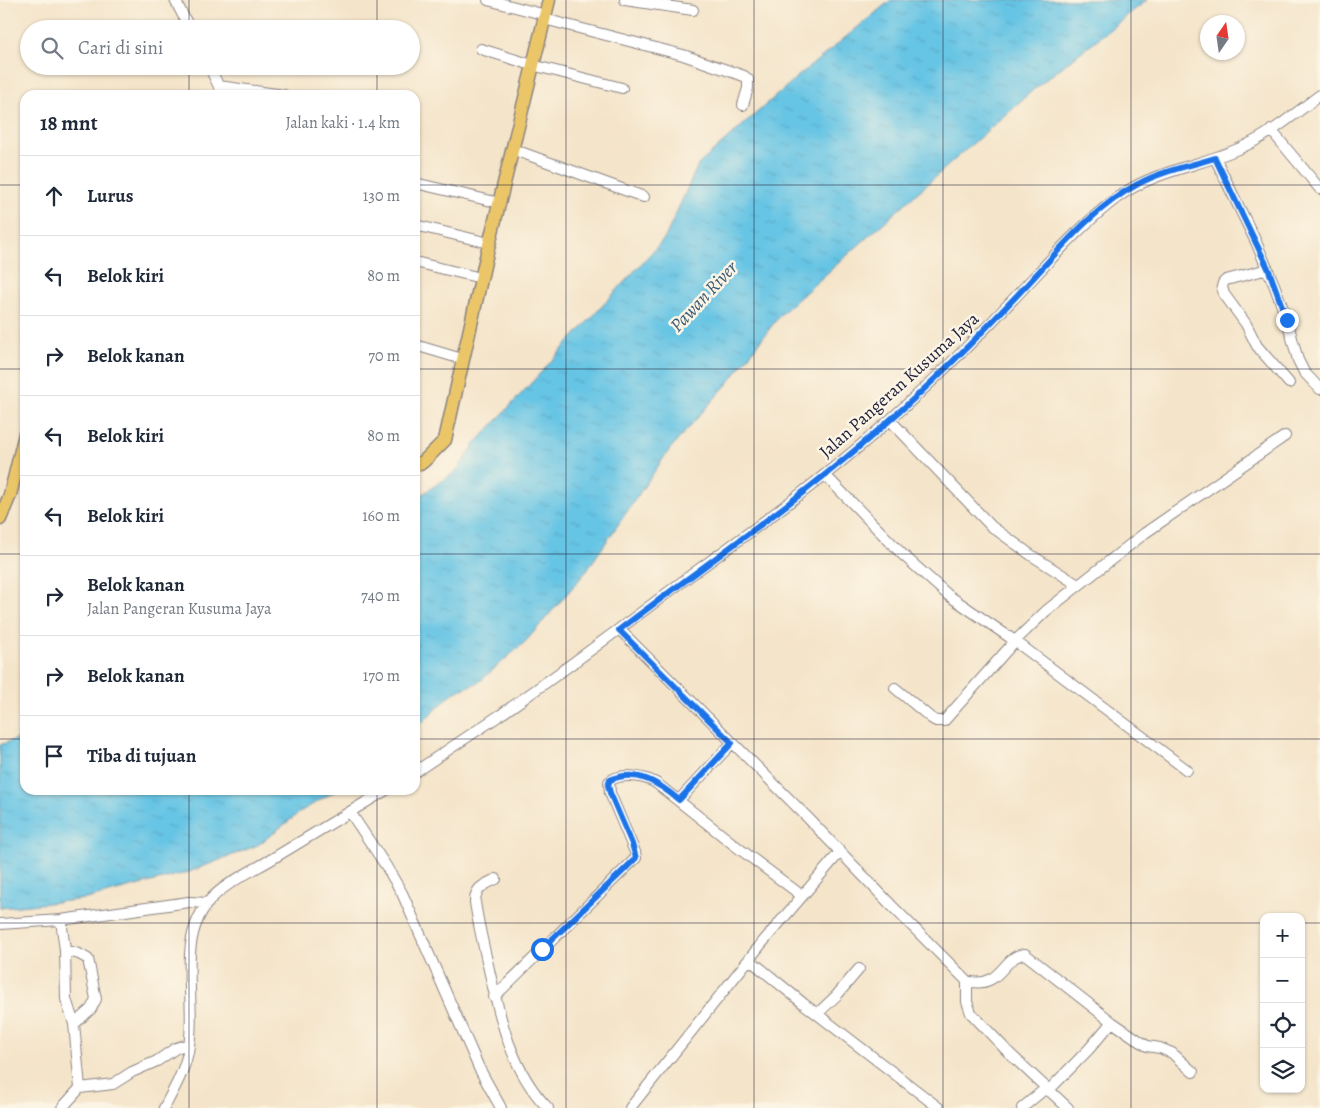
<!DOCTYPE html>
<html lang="id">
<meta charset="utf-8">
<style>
:root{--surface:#fff;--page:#f2f2f3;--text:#1f2937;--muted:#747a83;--line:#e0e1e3}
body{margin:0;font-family:Alegreya,serif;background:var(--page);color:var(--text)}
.controls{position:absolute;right:15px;bottom:15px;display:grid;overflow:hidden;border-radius:10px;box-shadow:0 1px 4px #0004}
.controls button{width:45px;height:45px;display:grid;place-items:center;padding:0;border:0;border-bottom:1px solid var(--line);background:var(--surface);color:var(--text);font:25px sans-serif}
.compass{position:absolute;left:1200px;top:15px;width:45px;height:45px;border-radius:50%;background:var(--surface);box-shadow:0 1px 4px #0004;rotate:13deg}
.stop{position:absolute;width:15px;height:15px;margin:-11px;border:4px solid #1a73e8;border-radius:50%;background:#fff}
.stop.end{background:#1a73e8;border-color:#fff;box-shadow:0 1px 5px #0008}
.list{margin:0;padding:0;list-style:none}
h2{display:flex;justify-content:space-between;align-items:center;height:65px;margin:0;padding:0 20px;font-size:21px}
h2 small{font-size:16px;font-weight:400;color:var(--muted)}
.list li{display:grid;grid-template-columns:32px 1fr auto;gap:15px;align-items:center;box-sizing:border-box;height:80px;padding:0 20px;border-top:1px solid var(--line)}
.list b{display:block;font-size:19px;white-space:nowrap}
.list p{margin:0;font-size:16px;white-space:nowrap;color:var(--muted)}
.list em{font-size:16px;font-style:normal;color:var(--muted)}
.icon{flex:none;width:28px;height:28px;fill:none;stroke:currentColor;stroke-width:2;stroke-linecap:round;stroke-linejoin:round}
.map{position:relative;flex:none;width:1320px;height:1108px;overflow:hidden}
.search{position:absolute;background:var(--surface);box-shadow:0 1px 4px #0004;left:20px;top:20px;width:400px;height:55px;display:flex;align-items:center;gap:12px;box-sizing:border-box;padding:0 18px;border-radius:28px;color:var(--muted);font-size:19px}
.panel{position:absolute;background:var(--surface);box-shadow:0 1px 4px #0004;left:20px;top:90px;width:400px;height:705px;border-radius:15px}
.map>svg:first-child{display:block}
.water{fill:url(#water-ripples);stroke:#447390}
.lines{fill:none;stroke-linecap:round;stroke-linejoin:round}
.minor-casing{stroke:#8b8382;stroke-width:12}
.major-casing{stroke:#8b8382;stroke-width:15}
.minor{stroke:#fff;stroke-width:10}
.major{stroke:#ebc669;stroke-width:12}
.route{stroke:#1a73e8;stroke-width:6}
.grid{fill:none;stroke:#22223b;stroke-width:1;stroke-opacity:0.55}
.labels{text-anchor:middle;stroke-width:5;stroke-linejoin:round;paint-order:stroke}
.street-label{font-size:18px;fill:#22223b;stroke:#fcf5e5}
.water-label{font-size:19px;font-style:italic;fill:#3a5b76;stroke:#fcf5e5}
</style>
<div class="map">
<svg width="1320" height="1108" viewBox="0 0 1320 1108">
<defs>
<pattern id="water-ripples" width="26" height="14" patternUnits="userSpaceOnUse" patternTransform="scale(1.25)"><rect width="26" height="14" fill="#66c4e4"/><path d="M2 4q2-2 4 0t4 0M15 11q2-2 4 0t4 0" fill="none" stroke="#58a8c4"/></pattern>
</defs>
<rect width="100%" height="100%" fill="#fcf5e5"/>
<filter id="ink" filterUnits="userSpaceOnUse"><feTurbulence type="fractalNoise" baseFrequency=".02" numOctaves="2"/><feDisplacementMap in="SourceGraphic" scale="10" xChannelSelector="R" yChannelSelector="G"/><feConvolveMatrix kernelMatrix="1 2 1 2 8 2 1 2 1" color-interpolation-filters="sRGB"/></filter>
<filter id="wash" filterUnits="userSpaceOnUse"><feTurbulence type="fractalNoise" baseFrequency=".0096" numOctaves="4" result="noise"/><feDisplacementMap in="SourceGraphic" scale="20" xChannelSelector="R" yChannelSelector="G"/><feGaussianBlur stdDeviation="1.12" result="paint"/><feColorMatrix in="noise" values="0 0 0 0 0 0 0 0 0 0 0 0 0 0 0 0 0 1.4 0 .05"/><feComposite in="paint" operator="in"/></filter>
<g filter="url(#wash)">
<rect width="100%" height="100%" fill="#f4e4c9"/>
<path class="water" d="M 891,0 L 1147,0 L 1034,89 L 780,315 L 729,382 L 669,450 L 585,573 L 526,641 L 479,682 L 453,693 L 415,729 L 415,499 L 457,471 L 475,444 L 665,238 L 698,165 L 796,78 Z
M 25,736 L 25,790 L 337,790 L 303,810 L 258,845 L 189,872 L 86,899 L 0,908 L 0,745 Z"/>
</g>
<g filter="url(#ink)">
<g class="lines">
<g class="minor-casing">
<path id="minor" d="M 175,0 L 190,29
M 488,0 L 546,15
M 625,0 L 693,10
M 544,19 L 683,55 L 744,76 L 748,79 L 748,88 L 743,105
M 481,49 L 532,65 L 622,88
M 209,66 L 223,95
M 219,86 L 284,95
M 1271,130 L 1320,189
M 512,149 L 644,197
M 1215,158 L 1256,242 L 1275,287 L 1287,320 L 1298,360 L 1304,372 L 1320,389
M 415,183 L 500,203
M 415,225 L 489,243
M 415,262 L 481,278
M 1268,269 L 1226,280 L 1223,283 L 1222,287 L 1224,294 L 1246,324 L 1257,346 L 1289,383
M 415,345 L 462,359
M 890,420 L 991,526 L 1031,555 L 1078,585
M 825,475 L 902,554 L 948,595 L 1015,641 L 1187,770
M 619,629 L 808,818 L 892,906 L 967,981 C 1002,990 1002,955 1025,954 L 1112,1022 L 1147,1046 L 1160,1048 L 1172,1053 L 1193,1072
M 895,688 L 931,718 L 936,721 L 944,721 L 1015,641 L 1046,611 L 1145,533 L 1285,436
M 503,713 C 566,669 629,622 691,575 C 764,522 837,469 903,408 C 944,371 983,332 1021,291 C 1052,258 1082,224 1118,197 C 1152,172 1194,167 1233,151 C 1265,139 1293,115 1320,95
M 415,772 L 500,715
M 679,800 L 732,743
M 350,812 L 386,866 L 402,893 L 479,1068 L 501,1108
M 496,879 C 484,885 475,887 475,902 C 478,923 483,944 488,965 C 499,1015 511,1071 548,1108
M 61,920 L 65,950 L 66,999 L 74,1024 L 80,1088
M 0,924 L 61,920 L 189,902 L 208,903
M 65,950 L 79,954 L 88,959 L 96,999 L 91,1009 L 74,1024
M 749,959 L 804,1004 L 939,1108
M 967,981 L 967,1002 L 971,1013 L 1010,1054 L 1068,1108
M 494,997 L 636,858 L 635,852 L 610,793 L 609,782 C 619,772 644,776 656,783 L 737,847 L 801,895
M 817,1014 L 837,995 L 859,969
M 1048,1091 L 1089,1049 L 1112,1022
M 62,1108 L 80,1088 L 113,1084 L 132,1072 L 157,1061 L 176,1048 L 189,1044
M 164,1108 C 173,1091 184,1072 188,1052 C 194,1020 188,987 190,954 C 191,935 197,916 209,901 C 225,883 252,871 272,859 C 310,836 348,813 386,790
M 630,1108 L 762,943 L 840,852
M 1022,1108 L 1046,1088"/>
</g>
<g class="major-casing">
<path id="major" d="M 415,463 L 420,464 L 424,461 L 445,440 L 486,257 L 549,0
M 0,519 L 10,495 L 25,434"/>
</g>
<use href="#minor" class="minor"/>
<use href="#major" class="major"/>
</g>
</g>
<g class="lines" filter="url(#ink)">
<path class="route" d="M 542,949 L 624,870 L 636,858 L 632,844 L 610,793 L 608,785 L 610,780 C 637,768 660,784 679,800 L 732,743 L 619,630 C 710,561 805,496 890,420 C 937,379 980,335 1022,290 C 1057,253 1092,208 1138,184 C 1161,171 1190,166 1215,158 L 1268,268 L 1287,320"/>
</g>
<path class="grid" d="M 189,0 L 189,29M 377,0 L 377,29M 566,0 L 566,1108M 754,0 L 754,1108M 943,0 L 943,1108M 1131,0 L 1131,1108M 189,66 L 189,95M 377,66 L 377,95M 0,185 L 25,185M 415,185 L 1320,185M 0,369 L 25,369M 415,369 L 1320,369M 0,554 L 25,554M 415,554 L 1320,554M 0,739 L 25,739M 415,739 L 1320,739M 189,790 L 189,1108M 377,790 L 377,1108M 0,923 L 1264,923M 1301,923 L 1320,923"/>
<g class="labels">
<g class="street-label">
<text transform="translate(899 385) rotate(-42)" y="6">Jalan Pangeran Kusuma Jaya</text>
</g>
<g class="water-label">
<text transform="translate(703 296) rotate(-47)" y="7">Pawan River</text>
</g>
</g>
</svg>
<div class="controls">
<button>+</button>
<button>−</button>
<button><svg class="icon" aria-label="locate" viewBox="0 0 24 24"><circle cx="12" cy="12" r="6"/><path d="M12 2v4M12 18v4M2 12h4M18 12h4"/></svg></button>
<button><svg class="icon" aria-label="layers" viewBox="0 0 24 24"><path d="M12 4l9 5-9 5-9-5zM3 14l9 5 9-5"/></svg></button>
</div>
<svg class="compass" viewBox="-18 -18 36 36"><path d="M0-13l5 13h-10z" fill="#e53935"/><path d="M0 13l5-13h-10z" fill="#747a83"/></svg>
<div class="stop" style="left:542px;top:949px"></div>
<div class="stop end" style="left:1287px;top:320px"></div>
<div class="search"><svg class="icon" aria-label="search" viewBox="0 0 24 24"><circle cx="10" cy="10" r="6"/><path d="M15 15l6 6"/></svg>Cari di sini</div>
<section class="panel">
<h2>18 mnt<small>Jalan kaki · 1.4 km</small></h2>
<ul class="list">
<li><svg class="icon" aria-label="ahead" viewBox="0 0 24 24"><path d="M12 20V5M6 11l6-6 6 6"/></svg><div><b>Lurus</b></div><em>130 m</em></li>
<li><svg class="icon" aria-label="left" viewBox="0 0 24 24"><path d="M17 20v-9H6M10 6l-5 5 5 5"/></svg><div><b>Belok kiri</b></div><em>80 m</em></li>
<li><svg class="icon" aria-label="right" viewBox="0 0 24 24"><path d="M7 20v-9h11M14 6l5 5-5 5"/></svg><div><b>Belok kanan</b></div><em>70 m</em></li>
<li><svg class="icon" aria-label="left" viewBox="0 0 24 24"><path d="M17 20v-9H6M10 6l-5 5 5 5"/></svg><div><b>Belok kiri</b></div><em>80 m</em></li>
<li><svg class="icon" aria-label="left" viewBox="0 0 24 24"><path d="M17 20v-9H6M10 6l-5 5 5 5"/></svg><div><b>Belok kiri</b></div><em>160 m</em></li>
<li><svg class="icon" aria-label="right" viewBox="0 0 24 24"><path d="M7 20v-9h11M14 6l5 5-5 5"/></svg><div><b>Belok kanan</b><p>Jalan Pangeran Kusuma Jaya</p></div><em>740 m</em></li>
<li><svg class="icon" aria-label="right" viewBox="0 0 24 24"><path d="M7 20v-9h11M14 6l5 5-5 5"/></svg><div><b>Belok kanan</b></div><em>170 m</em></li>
<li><svg class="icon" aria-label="arrive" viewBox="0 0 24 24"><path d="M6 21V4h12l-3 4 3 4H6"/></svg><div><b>Tiba di tujuan</b></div></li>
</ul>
</section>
</div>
